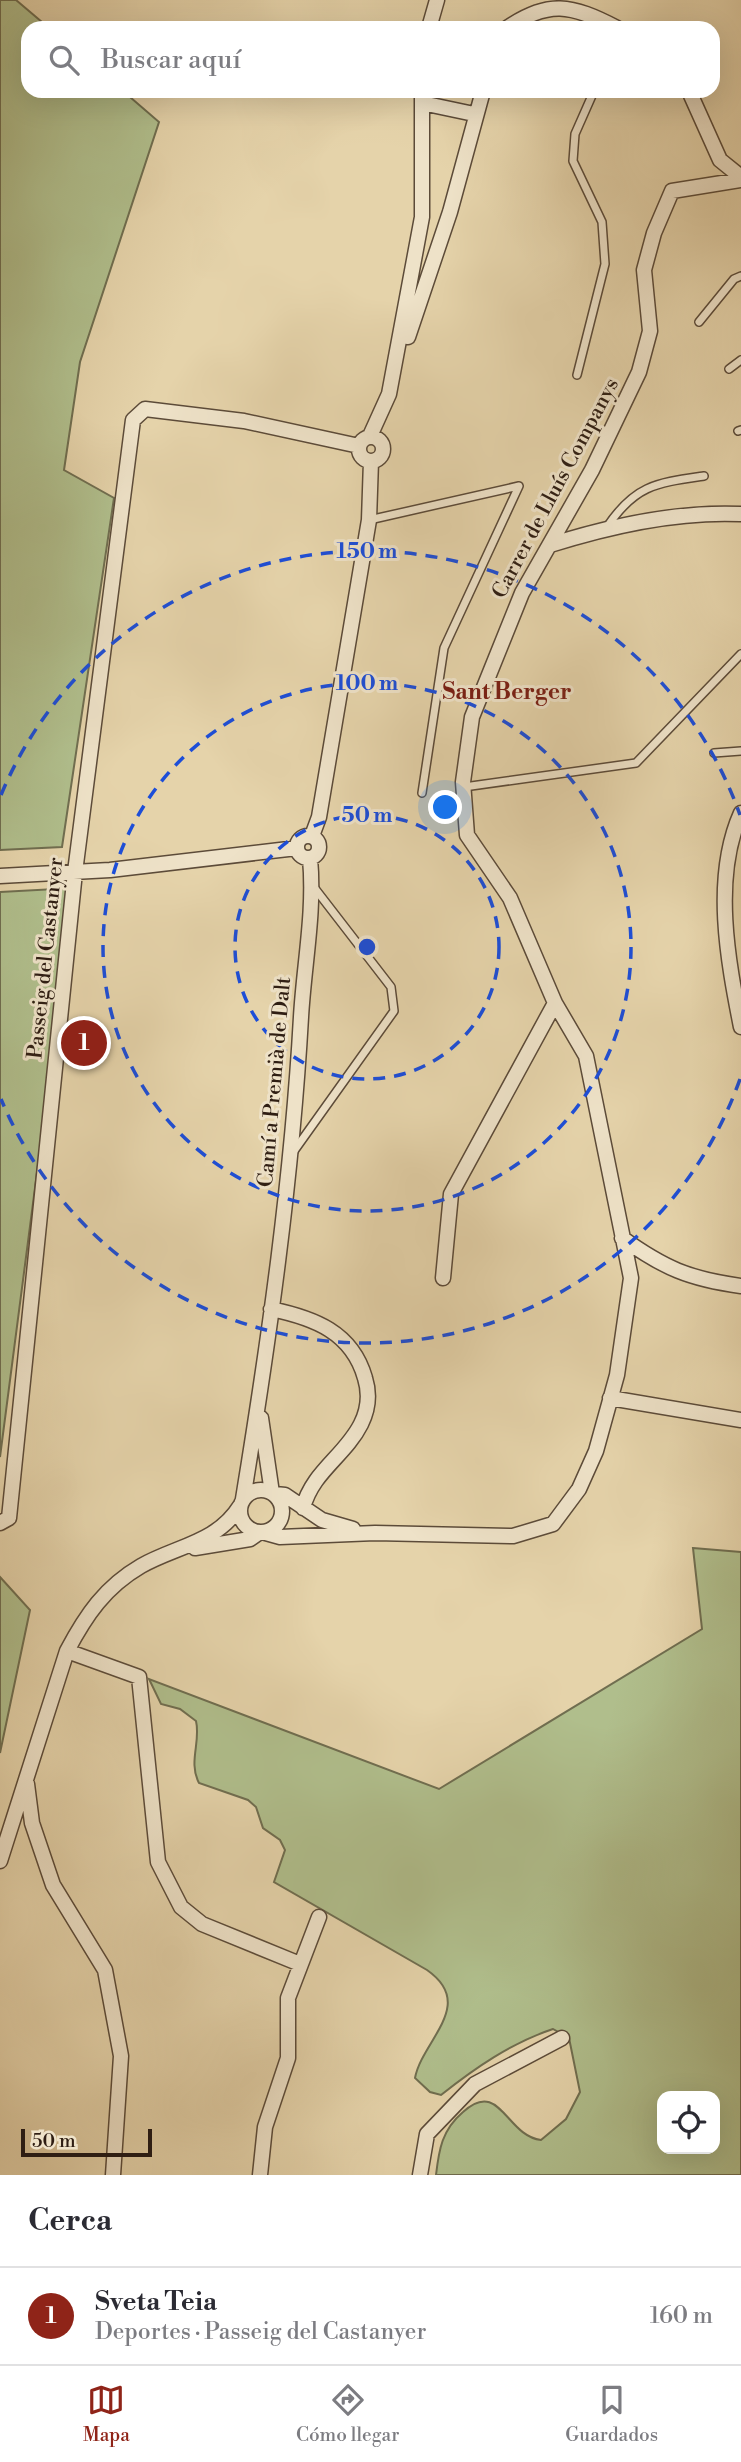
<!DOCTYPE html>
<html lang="es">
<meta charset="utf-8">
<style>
:root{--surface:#fff;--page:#f2f2f3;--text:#2b2b33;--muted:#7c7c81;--line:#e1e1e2;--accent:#8f2418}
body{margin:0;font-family:"Libre Bodoni",serif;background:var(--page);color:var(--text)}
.controls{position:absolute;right:21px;bottom:21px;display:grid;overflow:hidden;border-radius:14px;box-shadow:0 7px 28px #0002}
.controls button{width:63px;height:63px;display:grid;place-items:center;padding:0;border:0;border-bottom:2px solid var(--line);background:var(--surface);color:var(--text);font:35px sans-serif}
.scale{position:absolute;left:21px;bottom:18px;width:131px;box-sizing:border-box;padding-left:7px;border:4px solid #2f1e13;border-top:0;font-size:19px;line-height:24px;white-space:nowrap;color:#2f1e13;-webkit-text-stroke:5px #eee2c8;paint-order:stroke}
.you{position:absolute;left:446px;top:808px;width:24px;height:24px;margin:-18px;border:5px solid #fff;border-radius:50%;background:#1a73e8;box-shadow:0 0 0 10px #1a73e833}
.badge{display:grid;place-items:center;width:46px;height:46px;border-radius:50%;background:var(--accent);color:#fff;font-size:23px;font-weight:700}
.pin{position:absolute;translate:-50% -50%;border:4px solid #fff;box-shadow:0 2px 7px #0006}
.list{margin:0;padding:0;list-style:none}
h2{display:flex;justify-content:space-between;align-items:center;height:91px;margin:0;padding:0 28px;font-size:30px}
h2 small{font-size:23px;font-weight:400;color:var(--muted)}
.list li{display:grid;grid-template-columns:46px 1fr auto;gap:21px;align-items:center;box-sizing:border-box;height:98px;padding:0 28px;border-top:2px solid var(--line)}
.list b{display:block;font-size:26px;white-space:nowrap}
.list p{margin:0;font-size:23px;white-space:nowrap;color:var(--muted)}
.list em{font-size:23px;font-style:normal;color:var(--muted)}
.icon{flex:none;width:38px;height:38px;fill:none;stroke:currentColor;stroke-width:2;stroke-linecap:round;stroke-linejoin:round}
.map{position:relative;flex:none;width:741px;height:2175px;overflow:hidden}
.search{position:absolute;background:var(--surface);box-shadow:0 7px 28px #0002;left:21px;right:21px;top:21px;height:77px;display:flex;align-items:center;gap:18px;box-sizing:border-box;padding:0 24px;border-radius:21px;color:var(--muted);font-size:26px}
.sheet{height:189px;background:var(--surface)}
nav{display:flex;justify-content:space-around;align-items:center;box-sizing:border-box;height:98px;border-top:2px solid var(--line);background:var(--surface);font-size:19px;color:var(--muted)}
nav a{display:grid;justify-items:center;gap:4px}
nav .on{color:var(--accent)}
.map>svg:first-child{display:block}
.green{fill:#b0be8c;stroke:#706e50;stroke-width:2;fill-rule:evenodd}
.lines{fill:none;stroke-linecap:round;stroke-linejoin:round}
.lane-casing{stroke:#5c4b39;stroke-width:10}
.street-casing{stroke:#5c4b39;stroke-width:17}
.lane{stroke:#eee2c8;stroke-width:7}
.street{stroke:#eee2c8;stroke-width:14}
.ring{fill:none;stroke:#1d4ed8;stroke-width:3.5;stroke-dasharray:12 9}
.labels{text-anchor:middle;stroke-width:6;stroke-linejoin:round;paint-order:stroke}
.street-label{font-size:21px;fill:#2f1e13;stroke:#eee2c8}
.neighbourhood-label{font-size:23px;font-weight:bold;fill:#7a1f14;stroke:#eee2c8}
.centre{fill:#1d4ed8;stroke:#eee2c8;stroke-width:3.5}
.ring-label{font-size:21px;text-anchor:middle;font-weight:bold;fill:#1d4ed8;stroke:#eee2c8;stroke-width:6;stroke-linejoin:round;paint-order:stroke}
</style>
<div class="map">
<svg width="741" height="2175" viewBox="0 0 741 2175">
<rect width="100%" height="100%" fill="#e5d3aa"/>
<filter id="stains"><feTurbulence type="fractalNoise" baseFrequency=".00286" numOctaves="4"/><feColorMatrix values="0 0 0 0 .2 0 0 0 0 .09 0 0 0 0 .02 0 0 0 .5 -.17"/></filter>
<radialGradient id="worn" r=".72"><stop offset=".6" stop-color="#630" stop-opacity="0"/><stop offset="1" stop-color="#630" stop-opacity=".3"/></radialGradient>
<path class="green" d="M 0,0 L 16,0 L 49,28 L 28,28 L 28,91 L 123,91 L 159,122 L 80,362 L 64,470 L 114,498 L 62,847 L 0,850 Z
M 74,888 L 0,1457 L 0,892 Z
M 693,1548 L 741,1552 L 741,2175 L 436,2175 C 439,2149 442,2130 463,2112 C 500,2078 506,2136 541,2140 L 566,2119 L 580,2092 L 569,2038 L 553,2029 C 511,2043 475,2068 441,2095 L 430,2092 L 415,2078 C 422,2040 477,2005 427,1970 L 274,1882 L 285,1850 L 280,1840 L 263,1828 L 256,1807 L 248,1800 L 199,1783 C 188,1762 201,1742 196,1721 L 180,1709 L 161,1704 L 149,1679 L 439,1789 L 702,1629 ZM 662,2096 L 715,2096 L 715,2149 L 662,2149 Z
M 0,1577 L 30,1610 L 0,1753 Z"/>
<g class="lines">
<g class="lane-casing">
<path id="lane" d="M 699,322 L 734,279 L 741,276
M 729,369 L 741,360
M 577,375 L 605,264 L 602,222 L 573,161 L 575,134 L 594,91
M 738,431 L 741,430
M 369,520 L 519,486 L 444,648 L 422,793
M 607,527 C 635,485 656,483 704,476
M 714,753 L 741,751
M 464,787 L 636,763 L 741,654
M 294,1151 L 394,1011 L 391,987 L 313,886"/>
</g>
<g class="street-casing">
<path id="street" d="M 429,28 L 437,0
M 507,28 C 548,0 571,4 617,28
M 689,91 L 720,160 L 741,177
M 422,103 L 474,114
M 408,337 L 450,212 L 483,91
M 370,436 L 389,394 L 422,217 L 422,91
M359 449a12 12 0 1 1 24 0a12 12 0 1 1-24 0Z
M 550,545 C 610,526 677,511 741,514
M 741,813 C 712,878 728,961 741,1027
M297 847a11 11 0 1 1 22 0a11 11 0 1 1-22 0Z
M 312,836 L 319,817 L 369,520 L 371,461
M 0,876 L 110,870 L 297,848
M 622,1238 C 664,1268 689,1279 741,1286
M 443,1278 L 451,1194 L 555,1003
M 271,1309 C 314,1318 352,1332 365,1378 C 370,1394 369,1408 361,1424 C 345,1456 312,1472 303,1508
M 610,1398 L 741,1420
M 261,1418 L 272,1493
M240 1511a21 21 0 1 1 42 0a21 21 0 1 1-42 0Z
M 275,1494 L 285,1495 L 322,1520 L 353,1529
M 243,1499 C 269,1340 292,1178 301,1017 C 304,964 315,912 310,858
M 0,1523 L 9,1518 L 75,872 L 133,420 L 145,409 L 244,421 L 359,446
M 262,1532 L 280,1537 L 375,1533 L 513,1536 L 553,1524 L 579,1489 L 596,1451 L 617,1375 L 631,1278 L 586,1056 L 555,1003 L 510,898 L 467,835 L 463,782 L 472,717 L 522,593 L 592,470 L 639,372 L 650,331 L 644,270 L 654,233 L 672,191 L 741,180
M 195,1548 L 250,1539 L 260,1532
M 67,1651 L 139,1677 L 158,1862 L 181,1907 L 202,1924 L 300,1964
M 27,1784 L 32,1823 L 53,1885 L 105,1970 L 121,2056 L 113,2175
M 0,1861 L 67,1651 C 86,1615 105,1587 141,1566 C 176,1546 217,1543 240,1506
M 260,2175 L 265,2127 L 288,2058 L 288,1998 L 319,1917
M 420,2175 L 427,2134 L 475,2084 L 562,2038"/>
</g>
<use href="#lane" class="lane"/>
<use href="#street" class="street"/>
</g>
<g class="ring">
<circle cx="367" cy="947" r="132"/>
<circle cx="367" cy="947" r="264"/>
<path d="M740 1079A396 396 0 0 1 1 1099M1 795A396 396 0 0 1 740 815"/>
</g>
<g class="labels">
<g class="street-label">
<text transform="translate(555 488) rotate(-62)" y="7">Carrer de Lluís Companys</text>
<text transform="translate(45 958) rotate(-84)" y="7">Passeig del Castanyer</text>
<text transform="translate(274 1082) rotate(-85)" y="7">Camí a Premià de Dalt</text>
</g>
<g class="neighbourhood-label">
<text x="507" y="699">Sant Berger</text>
</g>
</g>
<circle cx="367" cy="947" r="10" class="centre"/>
<g class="ring-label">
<text x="367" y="558">150 m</text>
<text x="367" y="690">100 m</text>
<text x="367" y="822">50 m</text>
</g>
<rect width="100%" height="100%" filter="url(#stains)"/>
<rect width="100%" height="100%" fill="url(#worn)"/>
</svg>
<div class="controls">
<button><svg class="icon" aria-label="locate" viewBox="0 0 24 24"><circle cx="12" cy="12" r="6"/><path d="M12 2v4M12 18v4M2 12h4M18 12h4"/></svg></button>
</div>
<div class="scale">50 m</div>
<div class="you"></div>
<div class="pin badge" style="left:84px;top:1043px">1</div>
<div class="search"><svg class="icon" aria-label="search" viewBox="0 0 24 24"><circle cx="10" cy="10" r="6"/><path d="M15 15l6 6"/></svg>Buscar aquí</div>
</div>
<section class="sheet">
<h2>Cerca<small></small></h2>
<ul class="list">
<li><span class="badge">1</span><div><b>Sveta Teia</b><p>Deportes · Passeig del Castanyer</p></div><em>160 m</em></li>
</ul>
</section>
<nav>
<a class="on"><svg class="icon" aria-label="map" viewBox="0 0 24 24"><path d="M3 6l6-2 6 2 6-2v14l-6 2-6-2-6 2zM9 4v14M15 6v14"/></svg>Mapa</a>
<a><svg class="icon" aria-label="directions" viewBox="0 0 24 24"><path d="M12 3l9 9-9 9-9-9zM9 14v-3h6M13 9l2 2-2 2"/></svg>Cómo llegar</a>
<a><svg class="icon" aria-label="saved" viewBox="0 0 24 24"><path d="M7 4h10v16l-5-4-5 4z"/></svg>Guardados</a>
</nav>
